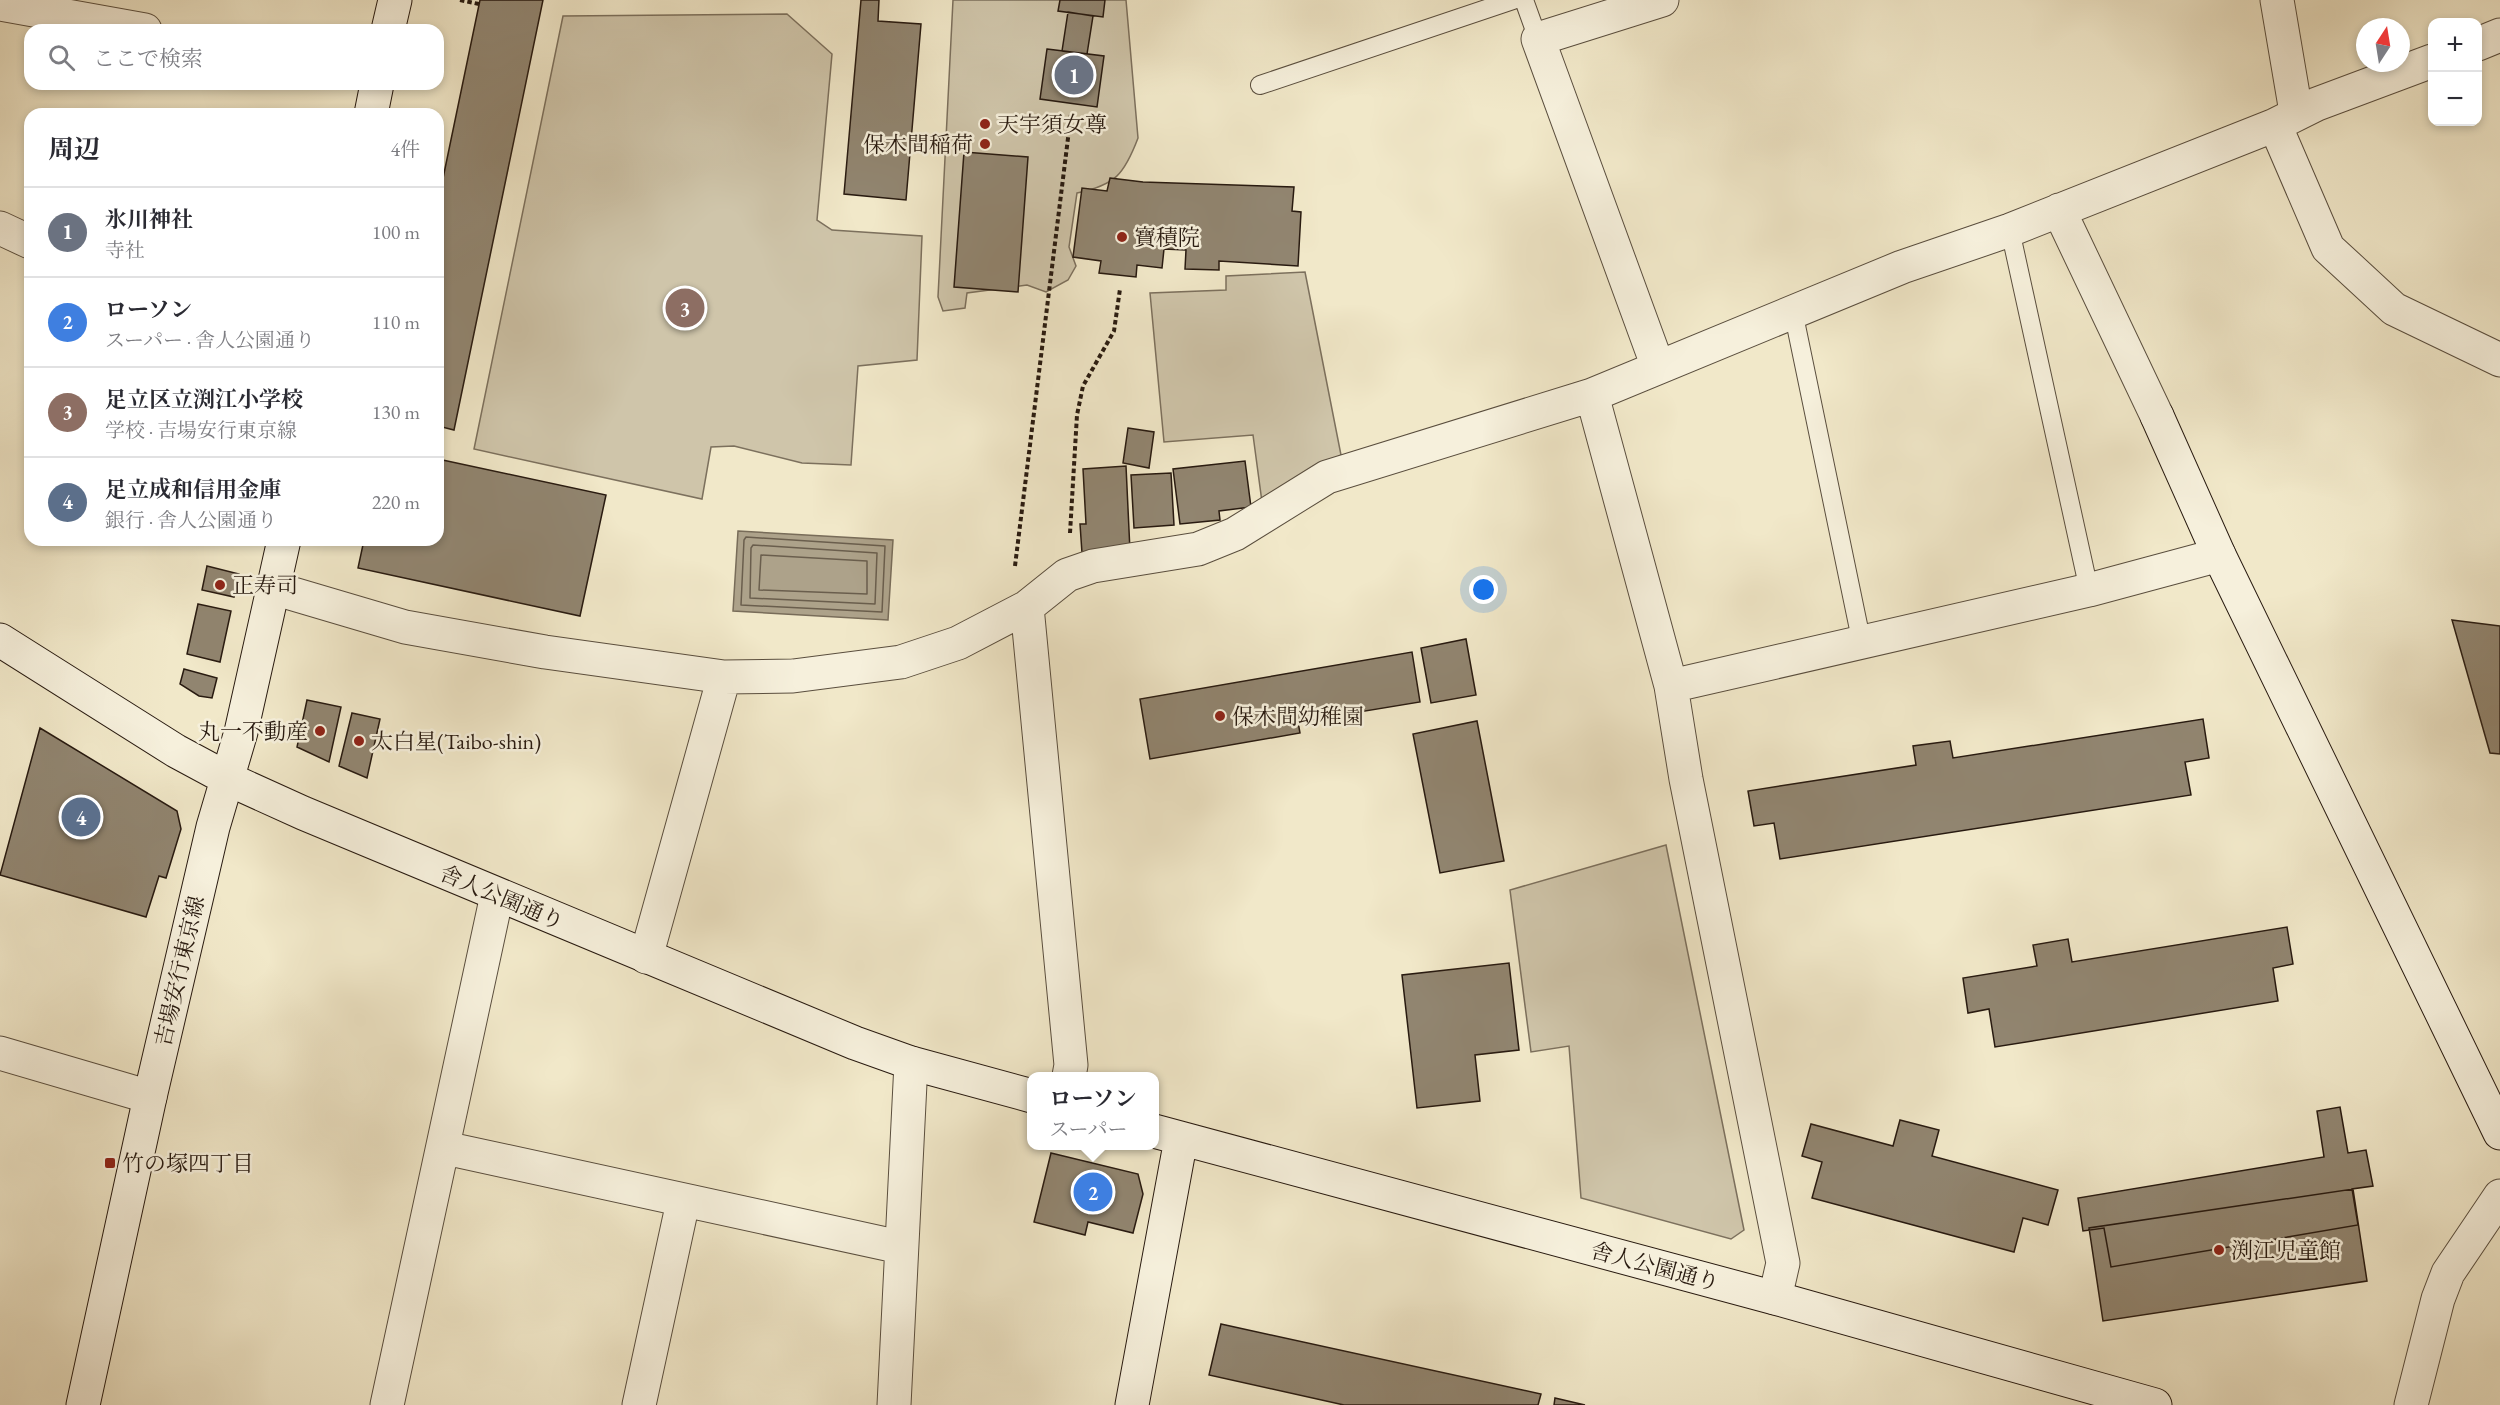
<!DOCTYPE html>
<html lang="ja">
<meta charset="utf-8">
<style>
:root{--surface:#fff;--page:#f7f7f7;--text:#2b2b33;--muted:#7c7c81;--line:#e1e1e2;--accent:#8f2418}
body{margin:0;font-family:"EB Garamond","Noto Serif JP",serif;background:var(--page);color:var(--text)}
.controls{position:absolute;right:18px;top:18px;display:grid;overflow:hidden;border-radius:12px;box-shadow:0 3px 9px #0003}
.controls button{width:54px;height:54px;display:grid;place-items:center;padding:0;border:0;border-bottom:2px solid var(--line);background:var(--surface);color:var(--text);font:30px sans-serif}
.compass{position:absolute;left:2356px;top:18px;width:54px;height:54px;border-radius:50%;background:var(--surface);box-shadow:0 3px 9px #0003;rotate:12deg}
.you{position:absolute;left:1484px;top:590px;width:21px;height:21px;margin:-15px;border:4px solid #fff;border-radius:50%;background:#1a73e8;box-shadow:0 0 0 9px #1a73e833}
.badge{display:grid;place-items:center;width:39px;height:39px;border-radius:50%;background:var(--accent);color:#fff;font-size:20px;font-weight:700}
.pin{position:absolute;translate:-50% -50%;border:3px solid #fff;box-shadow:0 2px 6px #0006}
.popup{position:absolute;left:1027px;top:1072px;width:132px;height:78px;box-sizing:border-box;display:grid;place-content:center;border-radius:12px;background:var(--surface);filter:drop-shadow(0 2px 4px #0005);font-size:20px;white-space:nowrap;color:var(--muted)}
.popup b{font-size:22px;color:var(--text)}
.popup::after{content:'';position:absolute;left:50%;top:100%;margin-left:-12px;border:12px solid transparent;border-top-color:var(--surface)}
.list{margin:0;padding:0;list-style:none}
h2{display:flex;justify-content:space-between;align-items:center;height:78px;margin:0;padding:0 24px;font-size:26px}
h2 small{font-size:20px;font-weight:400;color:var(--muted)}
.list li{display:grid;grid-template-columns:39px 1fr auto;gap:18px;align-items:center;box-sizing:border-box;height:90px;padding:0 24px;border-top:2px solid var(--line)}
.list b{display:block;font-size:22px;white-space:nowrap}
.list p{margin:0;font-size:20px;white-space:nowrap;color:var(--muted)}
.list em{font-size:20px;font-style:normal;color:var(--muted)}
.icon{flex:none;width:33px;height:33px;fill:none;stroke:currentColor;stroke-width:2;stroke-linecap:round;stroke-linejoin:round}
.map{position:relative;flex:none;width:2500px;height:1405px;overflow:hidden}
.search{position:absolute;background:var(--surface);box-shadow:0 3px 9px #0003;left:24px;top:24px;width:420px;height:66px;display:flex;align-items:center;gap:15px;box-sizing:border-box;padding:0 21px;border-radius:18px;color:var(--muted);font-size:22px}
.panel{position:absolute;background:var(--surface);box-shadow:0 3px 9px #0003;left:24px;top:108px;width:420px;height:438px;border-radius:18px}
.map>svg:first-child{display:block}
.green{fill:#cfc5aa;stroke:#7c705d;stroke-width:1.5}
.water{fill:#ada28a;stroke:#786c59;stroke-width:1.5}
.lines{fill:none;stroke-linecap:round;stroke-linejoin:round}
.shore{stroke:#6a5e4d;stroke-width:1.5}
.building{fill:#918570;stroke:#281a10;stroke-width:1.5}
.lane-casing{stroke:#5a4e3e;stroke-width:20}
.street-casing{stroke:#5a4e3e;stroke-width:35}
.secondary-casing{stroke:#281a10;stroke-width:35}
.path{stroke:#281a10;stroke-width:4;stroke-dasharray:4.5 3;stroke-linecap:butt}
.lane{stroke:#f6f0dc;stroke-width:18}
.street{stroke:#f6f0dc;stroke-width:33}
.secondary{stroke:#f6f0dc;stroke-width:33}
.poi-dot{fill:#8f2418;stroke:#f6f0dc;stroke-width:2}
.labels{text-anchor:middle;stroke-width:5;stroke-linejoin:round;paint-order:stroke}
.poi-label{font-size:22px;fill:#281a10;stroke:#f6f0dc;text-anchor:start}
.street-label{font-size:22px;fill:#281a10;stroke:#f6f0dc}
</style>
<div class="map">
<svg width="2500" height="1405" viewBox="0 0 2500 1405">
<rect width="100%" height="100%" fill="#f1e8c9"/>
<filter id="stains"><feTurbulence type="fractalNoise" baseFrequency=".00333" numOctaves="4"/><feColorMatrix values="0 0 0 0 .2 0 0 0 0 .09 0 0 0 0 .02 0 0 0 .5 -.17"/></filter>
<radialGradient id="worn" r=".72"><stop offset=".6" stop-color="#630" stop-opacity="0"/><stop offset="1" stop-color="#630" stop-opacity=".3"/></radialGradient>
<path class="green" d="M 953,0 L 1126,0 L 1138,138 C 1124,175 1115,185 1077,193 L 1069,247 L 1076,266 L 1068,280 L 1046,292 L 1027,285 L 967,293 L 965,308 L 943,311 L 938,297 Z
M 787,14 L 832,54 L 817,220 L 832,230 L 922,236 L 917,360 L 858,366 L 851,465 L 802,463 L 734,446 L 711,447 L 702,499 L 474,449 L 563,16 Z
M 1305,272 L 1341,455 L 1262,502 L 1253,435 L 1164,442 L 1150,293 L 1226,290 L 1226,276 Z
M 1666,845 L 1744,1230 L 1731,1239 L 1581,1198 L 1569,1046 L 1531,1052 L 1510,890 Z"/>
<path class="water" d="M 738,531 L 893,540 L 888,620 L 733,611 Z"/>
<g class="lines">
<path class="shore" d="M 746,537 L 885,546 L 882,612 L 741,605 L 744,540 Z
M 753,545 L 877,553 L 875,604 L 750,598 L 751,548 Z
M 761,555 L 867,561 L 867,594 L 759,590 Z"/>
</g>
<path class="building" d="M 480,0 L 543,0 L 454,430 L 438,426 L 438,182 L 442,183 Z
M 861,0 L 879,0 L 878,21 L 921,24 L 906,200 L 844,194 Z
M 1060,0 L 1105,0 L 1103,17 L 1058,11 Z
M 1068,12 L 1093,16 L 1087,54 L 1062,51 Z
M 1047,49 L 1104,56 L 1097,107 L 1040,99 Z
M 964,152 L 1028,157 L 1018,292 L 954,287 Z
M 1110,178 L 1143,182 L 1294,187 L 1292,211 L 1301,212 L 1298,266 L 1219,261 L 1219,270 L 1185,269 L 1186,250 L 1164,249 L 1162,268 L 1137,265 L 1136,277 L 1099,273 L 1101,261 L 1073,257 L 1082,188 L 1107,191 Z
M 1128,428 L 1154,432 L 1149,468 L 1123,463 Z
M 438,459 L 606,495 L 580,616 L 358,568 L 364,540 L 438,540 Z
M 1245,461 L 1251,507 L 1219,511 L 1220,520 L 1180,524 L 1173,469 Z
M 1126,466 L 1130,551 L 1082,553 L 1080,524 L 1086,524 L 1083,469 Z
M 1171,473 L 1174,525 L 1134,528 L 1131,475 Z
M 207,566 L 239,574 L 234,597 L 202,590 Z
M 198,604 L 231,611 L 220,662 L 187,654 Z
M 2452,620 L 2500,626 L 2500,754 L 2490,753 Z
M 1466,639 L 1476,695 L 1431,703 L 1421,648 Z
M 1412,652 L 1420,702 L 1298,722 L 1300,733 L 1150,759 L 1140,699 Z
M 184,669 L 217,678 L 212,698 L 199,696 L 180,684 Z
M 307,700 L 341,707 L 329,762 L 297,747 Z
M 352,713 L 380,719 L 367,778 L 339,766 Z
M 2203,719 L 2209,758 L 2185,762 L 2191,795 L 1780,859 L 1774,823 L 1754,826 L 1748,791 L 1916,765 L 1913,746 L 1950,741 L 1953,758 Z
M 1477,721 L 1504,861 L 1440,873 L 1413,734 Z
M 40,728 L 177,811 L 181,829 L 166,878 L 159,876 L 146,917 L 0,875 Z
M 2287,927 L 2293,964 L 2273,968 L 2278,1001 L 1995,1047 L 1989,1009 L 1968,1013 L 1963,978 L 2037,966 L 2033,945 L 2068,939 L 2072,962 Z
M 1509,963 L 1519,1050 L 1475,1055 L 1480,1101 L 1417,1108 L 1402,975 Z
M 2340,1107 L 2348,1153 L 2366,1150 L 2373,1186 L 2352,1189 L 2358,1225 L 2111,1267 L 2104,1228 L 2083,1231 L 2078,1198 L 2324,1157 L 2317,1111 Z
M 1900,1120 L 1939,1130 L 1932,1156 L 2058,1190 L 2048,1225 L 2023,1218 L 2014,1252 L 1812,1198 L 1822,1162 L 1802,1156 L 1811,1124 L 1893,1146 Z
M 1051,1153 L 1138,1174 L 1143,1194 L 1133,1233 L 1088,1222 L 1085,1235 L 1034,1222 Z
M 2353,1189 L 2367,1281 L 2103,1321 L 2089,1228 Z
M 1221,1324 L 1541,1394 L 1538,1405 L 1344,1405 L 1209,1375 Z
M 1555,1398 L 1585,1405 L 1554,1405 Z"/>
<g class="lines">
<g class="lane-casing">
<path id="lane" d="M 1524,0 L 1538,39
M 1260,85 L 1513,0
M 2010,230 L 2089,590
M 1793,311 L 1862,644"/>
</g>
<g class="street-casing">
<path id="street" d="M 2277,0 L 2296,112
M 0,4 L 145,30
M 2478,44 L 2500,35
M 2275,125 L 2328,248 L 2394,309 L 2500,360
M 2059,210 L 2157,416
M 0,228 L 30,242
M 1658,367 L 1538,39 L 1662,0
M 1592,395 L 1671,686 L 1686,779 L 1783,1263 L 1775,1298
M 273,588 L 405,627 L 545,652 L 724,677 L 793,676 L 901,662 L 958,643 L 1027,607 L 1067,575 L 1093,566 L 1198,549 L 1235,534 L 1327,477 L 1592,395 L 1902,267 L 2010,230 L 2275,125 L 2317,104 L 2432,61
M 1027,607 L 1071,1065 L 1069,1076
M 1671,686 L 2089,590 L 2219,555
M 646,957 L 724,677
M 0,1053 L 150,1097
M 445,1148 L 900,1247
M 387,1405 L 497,895
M 639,1405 L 683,1202
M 894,1405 L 911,1063
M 2411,1405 L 2438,1299 L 2448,1273 L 2500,1196"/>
</g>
<g class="secondary-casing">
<path id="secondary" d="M 388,30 L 395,0
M 371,114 L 377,84
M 2157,416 L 2219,555 L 2500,1133
M 0,640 L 176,751 L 228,779 L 303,813 L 855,1043 L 911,1063 L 1032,1096
M 1154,1131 L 1775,1298 L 2155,1405
M 83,1405 L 150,1097 L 213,827 L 241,732 L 284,540
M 1132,1405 L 1181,1139"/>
</g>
<path class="path" d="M 460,0 L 479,4
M 1070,533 L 1077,415 L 1083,386 L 1114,331 L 1120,289
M 1015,566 L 1071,114"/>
<use href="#lane" class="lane"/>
<use href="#street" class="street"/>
<use href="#secondary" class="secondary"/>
</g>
<g class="poi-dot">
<circle cx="985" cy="124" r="6"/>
<circle cx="985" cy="144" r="6"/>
<circle cx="1122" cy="237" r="6"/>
<circle cx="220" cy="585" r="6"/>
<circle cx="1220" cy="716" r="6"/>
<circle cx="320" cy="731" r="6"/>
<circle cx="359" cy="741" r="6"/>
<rect x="104" y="1157" width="12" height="12" rx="3"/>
<circle cx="2219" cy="1250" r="6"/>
</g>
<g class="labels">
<g class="poi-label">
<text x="997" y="132">天宇須女尊</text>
<text x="973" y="152" text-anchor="end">保木間稲荷</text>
<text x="1134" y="245">寶積院</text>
<text x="232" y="593">正寿司</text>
<text x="1232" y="724">保木間幼稚園</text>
<text x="308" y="739" text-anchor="end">丸一不動産</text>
<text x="371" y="749">太白星(Taibo-shin)</text>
<text x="122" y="1171">竹の塚四丁目</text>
<text x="2231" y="1258">渕江児童館</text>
</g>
<g class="street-label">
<text transform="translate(502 897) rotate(23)" y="8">舎人公園通り</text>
<text transform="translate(179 971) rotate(-77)" y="8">吉場安行東京線</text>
<text transform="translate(1655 1266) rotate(15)" y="8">舎人公園通り</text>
</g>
</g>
<rect width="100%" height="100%" filter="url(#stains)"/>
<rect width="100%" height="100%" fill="url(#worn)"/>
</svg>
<div class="controls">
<button>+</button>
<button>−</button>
</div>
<svg class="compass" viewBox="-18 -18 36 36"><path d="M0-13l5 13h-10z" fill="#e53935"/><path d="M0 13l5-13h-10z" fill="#7c7c81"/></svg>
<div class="you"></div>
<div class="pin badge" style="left:1074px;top:75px;background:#6b7280">1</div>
<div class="pin badge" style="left:1093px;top:1192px;background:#3f7fe0">2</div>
<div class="popup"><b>ローソン</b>スーパー</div>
<div class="pin badge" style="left:685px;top:308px;background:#8d6e63">3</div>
<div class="pin badge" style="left:81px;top:817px;background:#5c6f8a">4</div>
<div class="search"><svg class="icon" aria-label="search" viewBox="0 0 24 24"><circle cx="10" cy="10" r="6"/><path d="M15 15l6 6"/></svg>ここで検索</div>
<section class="panel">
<h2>周辺<small>4件</small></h2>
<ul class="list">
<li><span class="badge" style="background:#6b7280">1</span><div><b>氷川神社</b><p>寺社</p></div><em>100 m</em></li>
<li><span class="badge" style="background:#3f7fe0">2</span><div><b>ローソン</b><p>スーパー · 舎人公園通り</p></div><em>110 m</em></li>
<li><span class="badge" style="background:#8d6e63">3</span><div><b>足立区立渕江小学校</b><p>学校 · 吉場安行東京線</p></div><em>130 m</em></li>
<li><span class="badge" style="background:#5c6f8a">4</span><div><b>足立成和信用金庫</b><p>銀行 · 舎人公園通り</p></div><em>220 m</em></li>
</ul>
</section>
</div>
